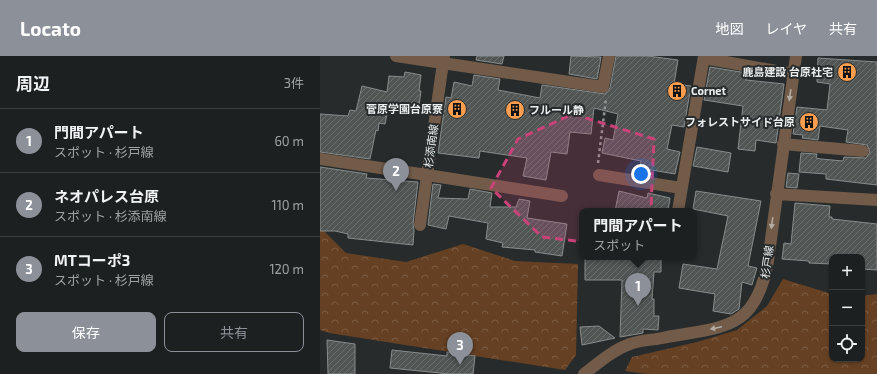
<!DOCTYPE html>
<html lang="ja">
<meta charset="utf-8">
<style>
:root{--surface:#1d2020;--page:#2a2d2d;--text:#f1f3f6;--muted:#a0a3a5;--line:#3b3e3e;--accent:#8c9099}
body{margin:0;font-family:"Exo 2","Noto Sans JP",sans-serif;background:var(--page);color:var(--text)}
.controls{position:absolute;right:12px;bottom:12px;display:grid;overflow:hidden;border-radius:8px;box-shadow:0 1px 3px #0004}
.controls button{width:36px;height:36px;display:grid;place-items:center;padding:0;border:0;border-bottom:1px solid var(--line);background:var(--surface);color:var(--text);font:20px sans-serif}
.you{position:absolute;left:321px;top:118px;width:14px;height:14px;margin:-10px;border:3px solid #fff;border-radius:50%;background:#1a73e8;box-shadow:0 0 0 6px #1a73e833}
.badge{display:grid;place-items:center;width:26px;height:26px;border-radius:50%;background:var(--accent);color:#fff;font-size:13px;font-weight:700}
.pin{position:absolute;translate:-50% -33px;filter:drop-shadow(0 1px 2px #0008)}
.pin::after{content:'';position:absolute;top:21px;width:14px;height:12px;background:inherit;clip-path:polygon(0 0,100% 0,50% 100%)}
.popup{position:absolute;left:259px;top:152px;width:118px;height:52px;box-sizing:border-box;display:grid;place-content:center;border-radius:8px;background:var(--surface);filter:drop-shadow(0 1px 3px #0005);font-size:13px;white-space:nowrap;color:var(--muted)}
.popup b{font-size:15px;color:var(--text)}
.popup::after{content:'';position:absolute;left:50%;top:100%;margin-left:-8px;border:8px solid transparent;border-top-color:var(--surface)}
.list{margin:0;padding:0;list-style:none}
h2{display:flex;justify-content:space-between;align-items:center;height:52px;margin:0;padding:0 16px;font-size:17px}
h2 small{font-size:13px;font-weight:400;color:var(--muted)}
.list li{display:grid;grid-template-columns:26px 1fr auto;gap:12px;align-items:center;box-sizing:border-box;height:64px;padding:0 16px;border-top:1px solid var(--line)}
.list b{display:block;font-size:15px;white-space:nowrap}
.list p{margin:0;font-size:13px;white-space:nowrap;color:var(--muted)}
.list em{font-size:13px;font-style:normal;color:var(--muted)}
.actions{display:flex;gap:8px;padding:12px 16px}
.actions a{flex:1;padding:9px 0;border:1px solid var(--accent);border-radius:8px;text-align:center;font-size:14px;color:var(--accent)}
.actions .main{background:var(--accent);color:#fff}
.icon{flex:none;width:22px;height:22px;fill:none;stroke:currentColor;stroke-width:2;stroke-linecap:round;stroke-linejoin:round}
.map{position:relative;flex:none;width:557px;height:318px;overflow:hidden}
header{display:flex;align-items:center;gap:24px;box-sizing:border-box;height:56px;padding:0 20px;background:var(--accent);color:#fff}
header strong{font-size:19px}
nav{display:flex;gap:22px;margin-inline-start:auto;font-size:14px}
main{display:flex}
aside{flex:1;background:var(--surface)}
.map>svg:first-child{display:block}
.forest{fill:url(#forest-crowns)}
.building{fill:url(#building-hatch);stroke:#878d8c}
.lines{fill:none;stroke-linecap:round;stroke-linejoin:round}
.path{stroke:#919494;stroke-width:2.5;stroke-dasharray:3 3;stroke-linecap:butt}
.minor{stroke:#725b49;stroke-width:12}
.oneway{fill:#b5aca4}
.marked{fill:#ca4378;fill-opacity:0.2;stroke:#ca4378;stroke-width:3;stroke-dasharray:8 5;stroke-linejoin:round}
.labels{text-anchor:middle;stroke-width:4;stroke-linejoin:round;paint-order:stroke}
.poi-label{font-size:11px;font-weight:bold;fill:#ebeeee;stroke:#272b2b;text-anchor:end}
.street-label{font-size:11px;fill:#ebeeee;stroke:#272b2b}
</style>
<header>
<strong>Locato</strong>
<nav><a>地図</a><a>レイヤ</a><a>共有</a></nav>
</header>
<main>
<aside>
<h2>周辺<small>3件</small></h2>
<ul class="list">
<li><span class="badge">1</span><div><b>門間アパート</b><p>スポット · 杉戸線</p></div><em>60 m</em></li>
<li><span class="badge">2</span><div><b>ネオパレス台原</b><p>スポット · 杉添南線</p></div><em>110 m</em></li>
<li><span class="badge">3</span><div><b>MTコーポ3</b><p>スポット · 杉戸線</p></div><em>120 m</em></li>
</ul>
<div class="actions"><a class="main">保存</a><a>共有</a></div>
</aside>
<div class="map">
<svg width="557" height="318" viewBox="0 0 557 318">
<defs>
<pattern id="forest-crowns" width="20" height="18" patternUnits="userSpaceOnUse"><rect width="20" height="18" fill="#654023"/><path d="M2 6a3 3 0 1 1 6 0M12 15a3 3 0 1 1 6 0" fill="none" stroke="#7b5c43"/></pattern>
<pattern id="building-hatch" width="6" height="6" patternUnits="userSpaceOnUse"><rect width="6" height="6" fill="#515655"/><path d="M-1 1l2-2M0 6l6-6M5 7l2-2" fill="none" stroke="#6a6f6e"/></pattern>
</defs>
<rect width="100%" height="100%" fill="#272b2b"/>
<path class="forest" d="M 0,171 L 26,197 L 86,206 L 143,188 L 195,205 L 258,208 L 256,299 L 245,314 L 9,277 L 0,274 Z
M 463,223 L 512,238 L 512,303 L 542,303 L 542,240 L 557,238 L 557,318 L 327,318 L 305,315 L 312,301 L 377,286 L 417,274 L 447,250 Z"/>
<path class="building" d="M 157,0 L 184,0 L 182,8 L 156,4 Z
M 251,0 L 281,1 L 277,23 L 249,18 Z
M 296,0 L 328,0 L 358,4 L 354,28 L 371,30 L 364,71 L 352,69 L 347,93 L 360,96 L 355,118 L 320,112 L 321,105 L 282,97 L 285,82 L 293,84 L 298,58 L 274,52 L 271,78 L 250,76 L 247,98 L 231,96 L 226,124 L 203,120 L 207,102 L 160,95 L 159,102 L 118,97 L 126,41 L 131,42 L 134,26 L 152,30 L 154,19 L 180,23 L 178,34 L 220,42 L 222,29 L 285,38 L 290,32 Z
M 498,2 L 557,6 L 557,129 L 506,123 L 506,118 L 479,116 L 481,97 L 497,98 L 496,102 L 501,103 L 523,105 L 524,101 L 546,102 L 550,96 L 547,89 L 526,86 L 528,74 L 500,70 L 498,84 L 482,82 L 483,79 L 473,78 L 477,51 L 507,54 L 510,28 L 497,26 Z
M 390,11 L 427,17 L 426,24 L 464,28 L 456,87 L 436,84 L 435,95 L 418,93 L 423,50 L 384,44 Z
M 85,16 L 101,19 L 99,35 L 101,35 L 98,57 L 68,53 L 65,68 L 59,67 L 58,75 L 56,74 L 50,103 L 0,96 L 0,58 L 28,60 L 30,54 L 36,55 L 42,30 L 67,36 L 69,20 L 84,21 Z
M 377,91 L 411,97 L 408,116 L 373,110 Z
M 0,111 L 47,118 L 46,122 L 98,126 L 93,168 L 94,174 L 93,189 L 28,182 L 28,178 L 15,175 L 0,175 Z
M 468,117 L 479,118 L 477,132 L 466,131 Z
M 113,128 L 121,129 L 118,142 L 148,143 L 150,133 L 172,137 L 170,151 L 196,151 L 199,143 L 210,145 L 207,162 L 247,168 L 242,200 L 215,196 L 215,194 L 182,191 L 183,187 L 166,183 L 168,167 L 129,160 L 126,173 L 108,169 Z
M 299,135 L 327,142 L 328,137 L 350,142 L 348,155 L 320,152 L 319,155 L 295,155 Z
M 376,135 L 441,145 L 428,210 L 437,212 L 432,229 L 422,226 L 419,253 L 411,258 L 393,255 L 395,238 L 359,232 L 363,208 L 397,213 L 408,160 L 373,153 Z
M 475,147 L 510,150 L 509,161 L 512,161 L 512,163 L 557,168 L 557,214 L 542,213 L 542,201 L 512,201 L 512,208 L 489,207 L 489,205 L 462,203 L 464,187 L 471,188 Z
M 301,201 L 341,203 L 341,216 L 334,216 L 332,243 L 334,243 L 334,260 L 339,260 L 338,274 L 323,273 L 323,277 L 300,281 L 302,224 L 265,224 L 265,202 Z
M 279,270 L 295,282 L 262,289 L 260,271 Z
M 7,284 L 35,288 L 35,318 L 8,318 Z
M 72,294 L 127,300 L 127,296 L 155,300 L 153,318 L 130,318 L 70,312 Z"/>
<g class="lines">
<path class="path" d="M 278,107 L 286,43"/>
<path class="minor" d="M 76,0 L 283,31 L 289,0
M 384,2 L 473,18
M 463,88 L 543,95
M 0,103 L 107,119 L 124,0
M 279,119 L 361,132
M 456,138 L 557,144
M 358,155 L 384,0
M 100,169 L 107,119 L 242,140
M 264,318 C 278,307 293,294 310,288 C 318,285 328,284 337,283 C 399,270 435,279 448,205 L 476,0"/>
</g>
<defs><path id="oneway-solid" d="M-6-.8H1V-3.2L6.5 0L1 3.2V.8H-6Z"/></defs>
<g class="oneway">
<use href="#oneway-solid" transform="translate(470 39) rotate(98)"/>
<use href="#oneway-solid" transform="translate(452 167) rotate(98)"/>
<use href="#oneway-solid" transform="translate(396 272) rotate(168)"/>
</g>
<path class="marked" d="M 253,58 L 334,83 L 331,151 L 300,190 L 222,181 L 171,132 L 198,83 Z"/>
<defs>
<g id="building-disc" transform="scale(1)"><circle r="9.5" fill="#fb9e50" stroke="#272b2b"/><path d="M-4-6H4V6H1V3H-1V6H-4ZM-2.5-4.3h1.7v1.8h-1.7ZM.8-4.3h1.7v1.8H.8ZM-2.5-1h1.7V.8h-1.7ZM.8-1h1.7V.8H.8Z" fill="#111"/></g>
</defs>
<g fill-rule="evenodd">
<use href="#building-disc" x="527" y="16"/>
<use href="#building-disc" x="357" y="35"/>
<use href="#building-disc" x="137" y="53"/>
<use href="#building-disc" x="195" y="54"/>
<use href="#building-disc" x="489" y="66"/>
</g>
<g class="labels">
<g class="poi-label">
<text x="513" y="20">鹿島建設 台原社宅</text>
<text x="371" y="39" text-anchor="start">Cornet</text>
<text x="123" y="57">菅原学園台原寮</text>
<text x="209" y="58" text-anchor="start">フルール静</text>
<text x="475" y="70">フォレストサイド台原</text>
</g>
<g class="street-label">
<text transform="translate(111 90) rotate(-82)" y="4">杉添南線</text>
<text transform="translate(447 206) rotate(-82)" y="4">杉戸線</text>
</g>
</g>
</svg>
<div class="controls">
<button>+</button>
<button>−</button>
<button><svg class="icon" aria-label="locate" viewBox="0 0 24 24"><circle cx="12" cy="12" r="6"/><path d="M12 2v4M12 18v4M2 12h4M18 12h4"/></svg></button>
</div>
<div class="you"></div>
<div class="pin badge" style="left:318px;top:250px">1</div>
<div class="popup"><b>門間アパート</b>スポット</div>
<div class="pin badge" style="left:76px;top:135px">2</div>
<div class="pin badge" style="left:140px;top:309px">3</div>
</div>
</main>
